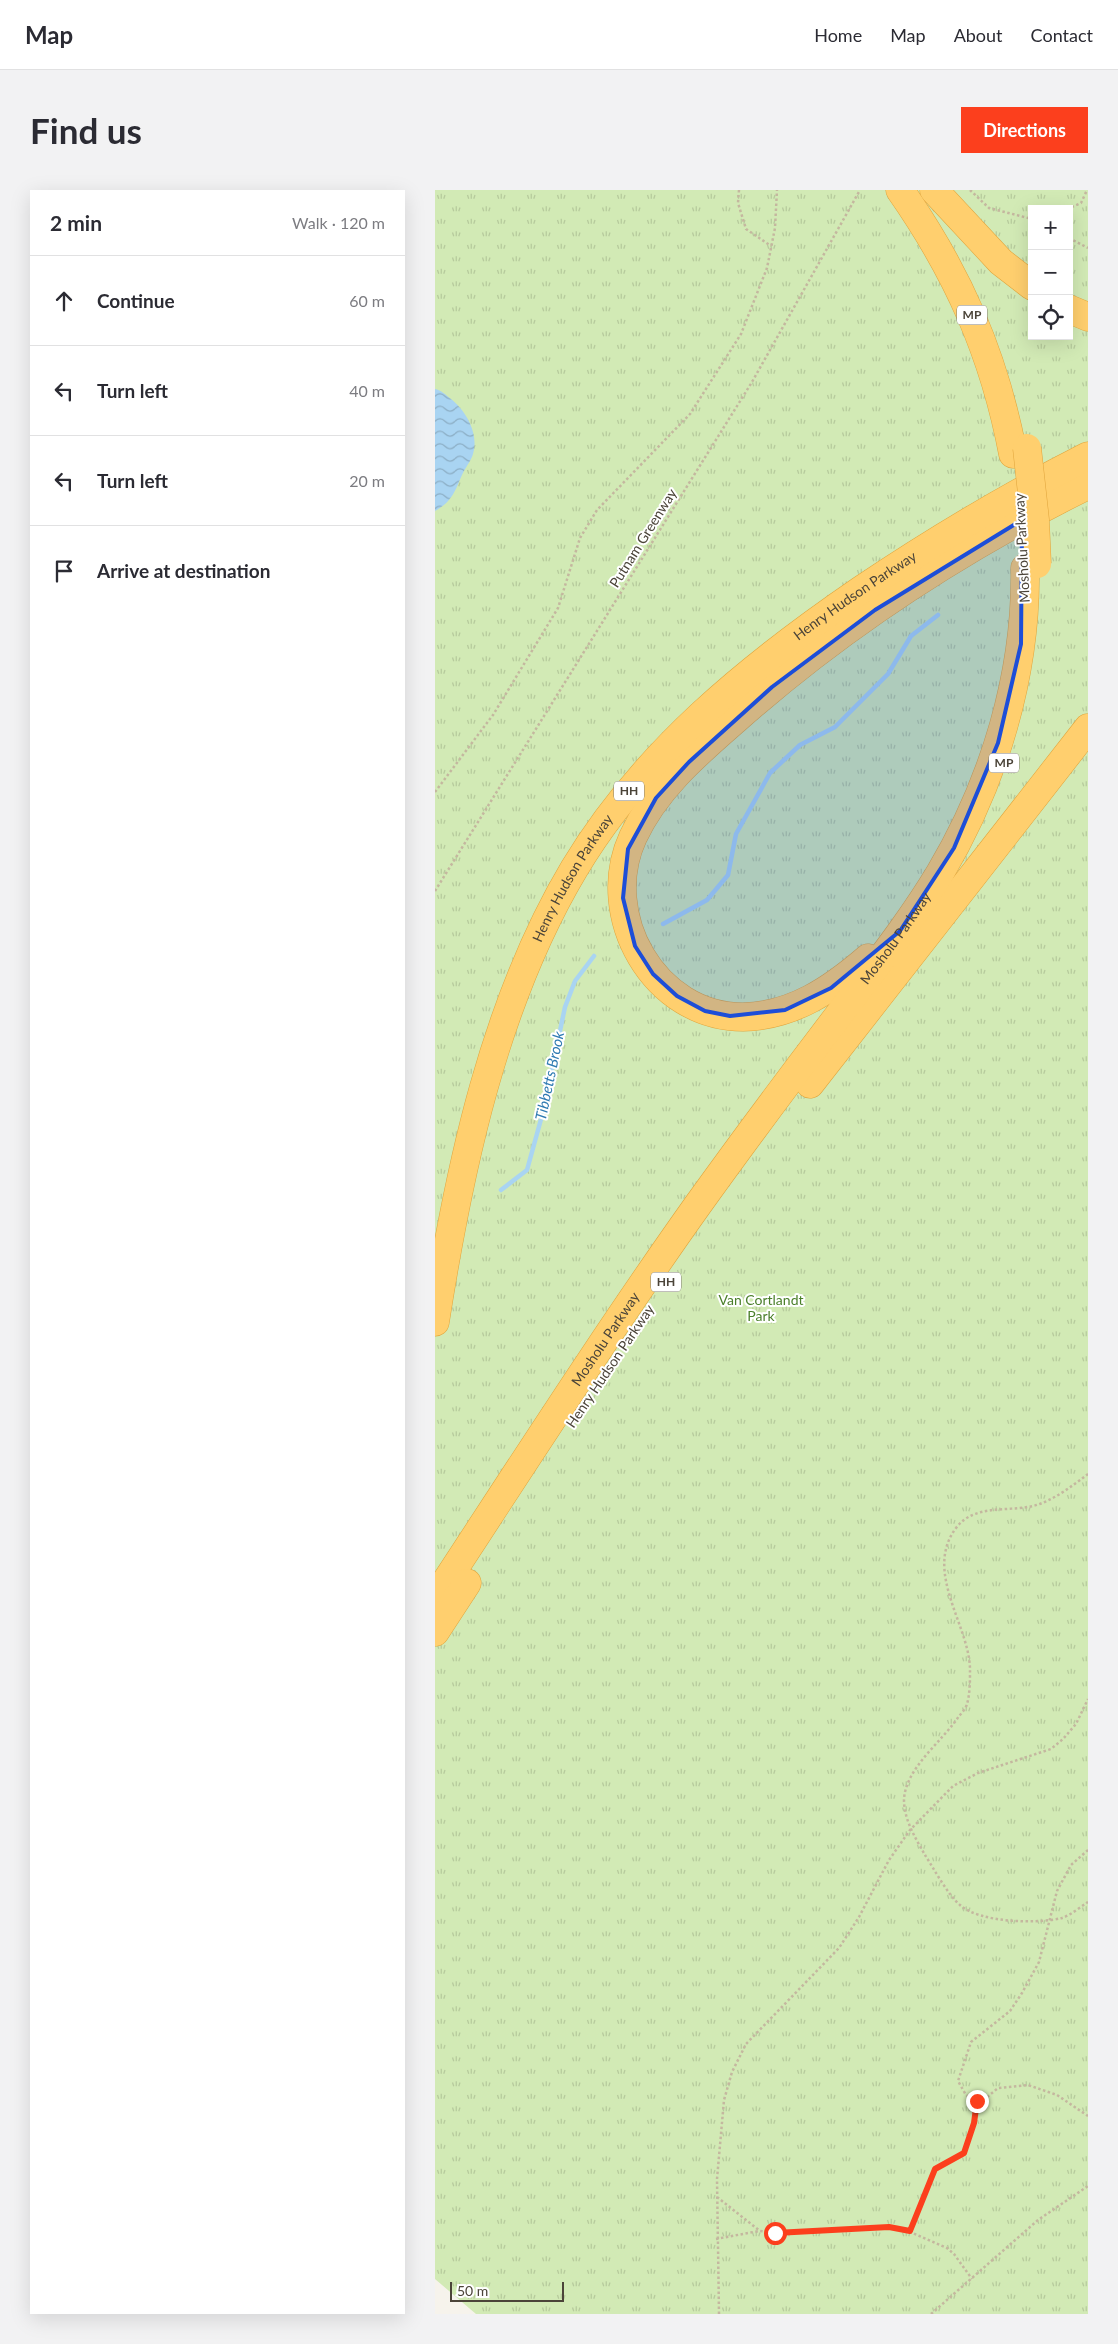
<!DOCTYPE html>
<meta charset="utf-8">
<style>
:root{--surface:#fff;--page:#f2f2f3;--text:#2b2b33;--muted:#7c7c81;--line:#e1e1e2;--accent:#fc3f1d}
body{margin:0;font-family:Lato,sans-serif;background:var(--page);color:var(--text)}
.controls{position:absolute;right:15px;top:15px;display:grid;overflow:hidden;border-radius:0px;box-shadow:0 5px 20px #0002}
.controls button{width:45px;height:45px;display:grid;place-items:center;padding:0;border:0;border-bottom:1px solid var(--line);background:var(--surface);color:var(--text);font:25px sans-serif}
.scale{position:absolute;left:15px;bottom:12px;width:114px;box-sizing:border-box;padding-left:5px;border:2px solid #4b4439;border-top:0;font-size:14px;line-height:18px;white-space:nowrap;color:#4b4439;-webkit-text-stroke:4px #fff;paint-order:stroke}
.stop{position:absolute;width:15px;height:15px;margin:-11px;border:4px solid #fc3f1d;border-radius:50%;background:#fff}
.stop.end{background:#fc3f1d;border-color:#fff;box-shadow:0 1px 5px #0008}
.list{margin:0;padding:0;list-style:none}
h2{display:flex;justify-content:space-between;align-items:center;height:65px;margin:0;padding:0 20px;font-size:21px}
h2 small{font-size:16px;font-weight:400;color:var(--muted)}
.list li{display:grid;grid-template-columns:32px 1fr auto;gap:15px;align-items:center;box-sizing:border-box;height:90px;padding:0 20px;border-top:1px solid var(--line)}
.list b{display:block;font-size:19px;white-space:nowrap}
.list em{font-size:16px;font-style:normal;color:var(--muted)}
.icon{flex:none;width:28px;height:28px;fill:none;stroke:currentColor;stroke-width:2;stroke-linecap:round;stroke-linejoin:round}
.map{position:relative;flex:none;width:653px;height:2124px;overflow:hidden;border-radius:0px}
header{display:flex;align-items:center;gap:30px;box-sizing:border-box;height:70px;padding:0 25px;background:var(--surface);border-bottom:1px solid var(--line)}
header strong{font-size:24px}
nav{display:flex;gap:28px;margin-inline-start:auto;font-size:18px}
.intro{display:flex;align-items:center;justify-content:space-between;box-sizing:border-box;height:120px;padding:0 30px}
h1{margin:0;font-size:35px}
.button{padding:12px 22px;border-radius:0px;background:var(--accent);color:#fff;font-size:18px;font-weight:700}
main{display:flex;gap:30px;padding:0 30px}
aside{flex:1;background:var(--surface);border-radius:0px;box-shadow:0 5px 20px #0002}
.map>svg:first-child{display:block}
.park{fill:url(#park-tufts);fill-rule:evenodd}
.water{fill:url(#water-waves)}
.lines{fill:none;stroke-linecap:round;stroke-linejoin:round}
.stream{stroke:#a9d4f2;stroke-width:4.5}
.highway-casing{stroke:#e0a43c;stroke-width:29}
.path{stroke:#c4b79f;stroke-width:2.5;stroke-dasharray:2.5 2.5;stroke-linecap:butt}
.highway{stroke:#ffcf6e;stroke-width:28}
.highway-bridge-casing{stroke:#e0a43c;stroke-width:29;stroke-linecap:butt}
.highway-bridge{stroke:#ffcf6e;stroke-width:28}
.route{stroke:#fc3f1d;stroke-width:6}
.marked{fill:#1d4ed8;fill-opacity:0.2;stroke:#1d4ed8;stroke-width:4;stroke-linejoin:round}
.labels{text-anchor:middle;stroke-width:4;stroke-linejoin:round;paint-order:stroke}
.shield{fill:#fff;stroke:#817c74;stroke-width:1}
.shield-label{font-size:12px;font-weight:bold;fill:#4b4439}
.street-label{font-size:14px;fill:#4b4439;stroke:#fff}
.park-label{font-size:14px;fill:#4a7f2a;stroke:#fff}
.water-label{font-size:15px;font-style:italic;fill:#2e7ab2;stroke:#fff}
</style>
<header>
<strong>Map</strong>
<nav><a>Home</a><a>Map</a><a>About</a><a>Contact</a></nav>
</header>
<div class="intro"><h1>Find us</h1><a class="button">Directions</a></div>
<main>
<aside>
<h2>2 min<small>Walk · 120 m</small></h2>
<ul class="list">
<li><svg class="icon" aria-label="ahead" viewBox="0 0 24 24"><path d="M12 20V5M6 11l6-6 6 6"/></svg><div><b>Continue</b></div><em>60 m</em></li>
<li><svg class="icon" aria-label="left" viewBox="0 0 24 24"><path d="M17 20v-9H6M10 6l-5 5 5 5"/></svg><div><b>Turn left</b></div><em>40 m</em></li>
<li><svg class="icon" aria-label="left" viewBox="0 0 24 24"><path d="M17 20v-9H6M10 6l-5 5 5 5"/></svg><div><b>Turn left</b></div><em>20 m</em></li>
<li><svg class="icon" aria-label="arrive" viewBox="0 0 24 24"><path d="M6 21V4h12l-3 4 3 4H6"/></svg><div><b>Arrive at destination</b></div></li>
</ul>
</aside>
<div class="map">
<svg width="653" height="2124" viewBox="0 0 653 2124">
<defs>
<pattern id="park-tufts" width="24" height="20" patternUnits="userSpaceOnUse" patternTransform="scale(1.25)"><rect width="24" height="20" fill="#d2eab5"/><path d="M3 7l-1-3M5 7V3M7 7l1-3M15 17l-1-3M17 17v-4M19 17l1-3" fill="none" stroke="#b6ca9c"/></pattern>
<pattern id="water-waves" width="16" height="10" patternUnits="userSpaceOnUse" patternTransform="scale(1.25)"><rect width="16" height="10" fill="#a9d4f2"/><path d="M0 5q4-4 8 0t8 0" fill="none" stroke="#8caec5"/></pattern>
</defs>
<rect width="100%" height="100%" fill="#f6f3ec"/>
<path class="park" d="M 0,0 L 653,0 L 653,2124 L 41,2124 L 0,2089 ZM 597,19 L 634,19 L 634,146 L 597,146 Z"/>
<path class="water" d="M 0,199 C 6,200 11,205 16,209 C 32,222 44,244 38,264 C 36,271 30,278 27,285 C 20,301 17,312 0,321 Z"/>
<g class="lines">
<path class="stream" d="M 228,734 L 272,710 L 293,685 L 301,644 L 335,583 L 365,555 L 400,537 L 453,484 L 476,446 L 503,425
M 66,1000 L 92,980 L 108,922 L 130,817 L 140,791 L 159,766"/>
<g class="highway-casing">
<g id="highway">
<path d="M 465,0 C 523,83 559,164 578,264"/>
<path d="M 499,0 L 566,72 L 597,96"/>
<path d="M 634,119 L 653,127"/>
<path d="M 433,768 C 397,799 358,826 308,827 C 219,827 162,725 198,647 C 220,599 261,564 300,530 C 406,436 526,358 653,295"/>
<path d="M 375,894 L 653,538"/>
<path id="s1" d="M 0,1132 C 24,979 59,813 139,679 C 209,562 315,476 426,400 C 499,351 574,306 653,266"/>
<path id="s2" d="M 0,1408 C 86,1277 171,1144 262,1016 C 308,952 355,889 403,826 C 438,779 475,733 505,683 C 559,592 592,484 590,378"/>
<path d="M 0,1442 L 32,1393"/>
</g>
</g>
<path class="path" d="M 304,0 L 303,13 L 311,39 L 336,56
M 535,0 L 554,18 L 597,29
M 632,19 L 646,13 L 652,0
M 634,48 L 653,58
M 0,602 L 58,525 L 123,418 L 145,348 L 162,320 L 255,224 L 306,144 L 332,78 L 340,38 L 342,0
M 0,701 L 317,192 L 425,0
M 653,1284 C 637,1296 618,1311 598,1316 C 571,1322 539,1314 521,1338 C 488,1382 535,1436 535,1480 C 535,1490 535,1504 532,1514 C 531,1518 527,1523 524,1526 C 508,1551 470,1578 469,1610 C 469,1630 481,1649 490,1665 C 499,1679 513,1705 525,1715 C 545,1733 602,1734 627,1728 C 636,1725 645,1717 653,1712
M 653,1660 L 636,1675 L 622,1701 L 604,1772 L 587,1803 L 575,1821 L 536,1852 L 523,1891 L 531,1905 L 545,1913 L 563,1898 L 593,1895 L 622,1905 L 653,1926
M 282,2007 L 325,2041 L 340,2043 L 438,2038 L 468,2039 L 512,2058 L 519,2064 L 537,2089
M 475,2041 L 501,1979 L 529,1963 L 539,1933 L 542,1911
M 281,2049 L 324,2041
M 284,2124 L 282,1989 L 289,1910 L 297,1882 L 311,1854 L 404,1758 L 424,1727 L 454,1670 L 475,1640 L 518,1596 L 543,1583 L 616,1559 L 628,1549 L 641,1534 L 653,1509
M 496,2124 L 603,2030 L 653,1996"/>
<use href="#highway" class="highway"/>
<g class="highway-bridge-casing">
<path id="highway-bridge" d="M 592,258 L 600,330 L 602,374"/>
</g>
<use href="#highway-bridge" class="highway-bridge"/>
</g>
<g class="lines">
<path class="route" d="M 340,2043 L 454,2037 L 475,2041 L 500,1979 L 529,1963 L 539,1933 L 542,1911"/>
</g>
<path class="marked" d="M 587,330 L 586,454 L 563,553 L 519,658 L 465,741 L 396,798 L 350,820 L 295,826 L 270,821 L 242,806 L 218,784 L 200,756 L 188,708 L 193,659 L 221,608 L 254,572 L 337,497 L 440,420 Z"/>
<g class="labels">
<g class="shield">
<rect x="522" y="115.5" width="30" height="19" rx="4"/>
<rect x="554" y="563.5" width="30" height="19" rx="4"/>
<rect x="179" y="591.5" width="30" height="19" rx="4"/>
<rect x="216" y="1082.5" width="30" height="19" rx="4"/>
</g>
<g class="shield-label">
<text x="537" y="129">MP</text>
<text x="569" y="577">MP</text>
<text x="194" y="605">HH</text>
<text x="231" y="1096">HH</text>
</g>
<g class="street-label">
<text transform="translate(208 348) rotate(-58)" y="5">Putnam Greenway</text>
<text transform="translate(587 358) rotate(-93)" y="5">Mosholu Parkway</text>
<text dy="5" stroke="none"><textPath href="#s1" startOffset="872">Henry Hudson Parkway</textPath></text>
<text dy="5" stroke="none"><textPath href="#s1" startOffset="468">Henry Hudson Parkway</textPath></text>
<text dy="5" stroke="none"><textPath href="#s2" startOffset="805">Mosholu Parkway</textPath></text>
<text dy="5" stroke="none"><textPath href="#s2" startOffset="310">Mosholu Parkway</textPath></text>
<text transform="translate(175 1176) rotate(-56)" y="5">Henry Hudson Parkway</text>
</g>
<g class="park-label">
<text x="326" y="1115">Van Cortlandt<tspan x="326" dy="16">Park</tspan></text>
</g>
<g class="water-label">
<text transform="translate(115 886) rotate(-78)" y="5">Tibbetts Brook</text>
</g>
</g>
</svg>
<div class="controls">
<button>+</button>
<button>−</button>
<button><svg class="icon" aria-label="locate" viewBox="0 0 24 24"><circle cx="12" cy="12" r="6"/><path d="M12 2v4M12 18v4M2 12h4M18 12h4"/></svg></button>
</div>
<div class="scale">50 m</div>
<div class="stop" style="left:340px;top:2043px"></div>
<div class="stop end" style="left:542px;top:1911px"></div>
</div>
</main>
